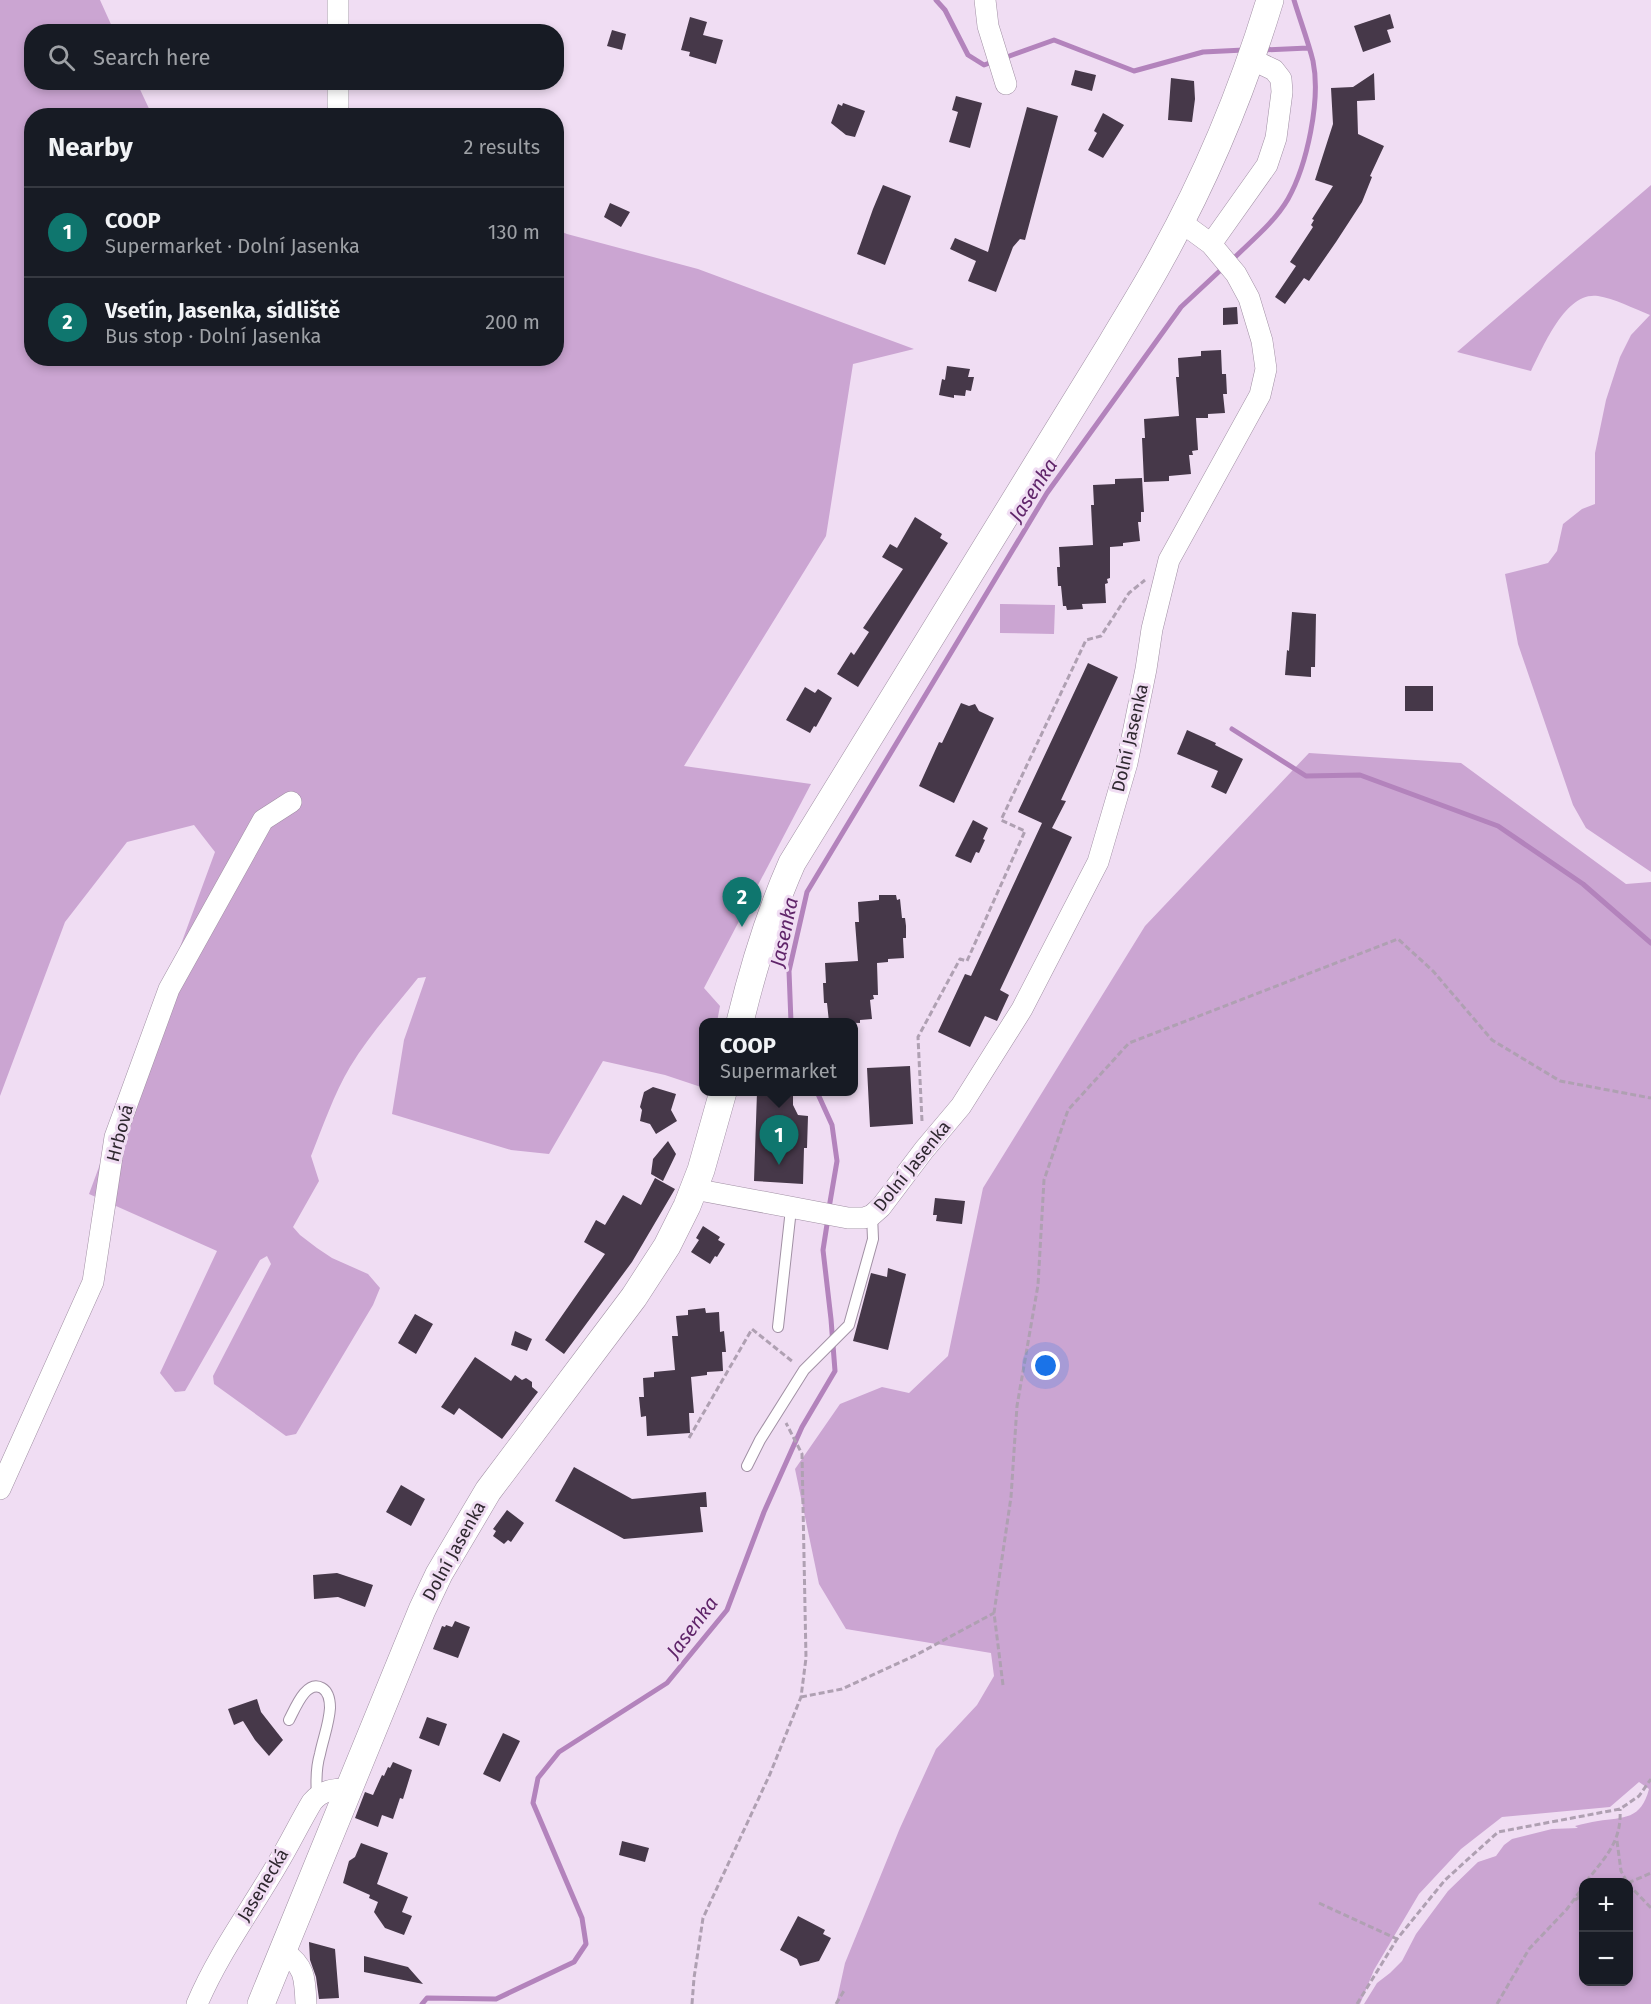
<!DOCTYPE html>
<meta charset="utf-8">
<style>
:root{--surface:#171b24;--page:#20242c;--text:#f1f3f6;--muted:#9ea1a6;--line:#363941;--accent:#0f766e}
body{margin:0;font-family:"Fira Sans",sans-serif;background:var(--page);color:var(--text)}
.controls{position:absolute;right:18px;bottom:18px;display:grid;overflow:hidden;border-radius:12px;box-shadow:0 3px 9px #0003}
.controls button{width:54px;height:54px;display:grid;place-items:center;padding:0;border:0;border-bottom:2px solid var(--line);background:var(--surface);color:var(--text);font:30px sans-serif}
.you{position:absolute;left:1046px;top:1366px;width:21px;height:21px;margin:-15px;border:4px solid #fff;border-radius:50%;background:#1a73e8;box-shadow:0 0 0 9px #1a73e833}
.badge{display:grid;place-items:center;width:39px;height:39px;border-radius:50%;background:var(--accent);color:#fff;font-size:20px;font-weight:700}
.pin{position:absolute;translate:-50% -50px;filter:drop-shadow(0 2px 3px #0008)}
.pin::after{content:'';position:absolute;top:32px;width:21px;height:18px;background:inherit;clip-path:polygon(0 0,100% 0,50% 100%)}
.popup{position:absolute;left:699px;top:1018px;width:159px;height:78px;box-sizing:border-box;display:grid;place-content:center;border-radius:12px;background:var(--surface);filter:drop-shadow(0 2px 4px #0005);font-size:20px;white-space:nowrap;color:var(--muted)}
.popup b{font-size:22px;color:var(--text)}
.popup::after{content:'';position:absolute;left:50%;top:100%;margin-left:-12px;border:12px solid transparent;border-top-color:var(--surface)}
.list{margin:0;padding:0;list-style:none}
h2{display:flex;justify-content:space-between;align-items:center;height:78px;margin:0;padding:0 24px;font-size:26px}
h2 small{font-size:20px;font-weight:400;color:var(--muted)}
.list li{display:grid;grid-template-columns:39px 1fr auto;gap:18px;align-items:center;box-sizing:border-box;height:90px;padding:0 24px;border-top:2px solid var(--line)}
.list b{display:block;font-size:22px;white-space:nowrap}
.list p{margin:0;font-size:20px;white-space:nowrap;color:var(--muted)}
.list em{font-size:20px;font-style:normal;color:var(--muted)}
.icon{flex:none;width:33px;height:33px;fill:none;stroke:currentColor;stroke-width:2;stroke-linecap:round;stroke-linejoin:round}
.map{position:relative;flex:none;width:1651px;height:2004px;overflow:hidden}
.search{position:absolute;background:var(--surface);box-shadow:0 3px 9px #0003;left:24px;top:24px;width:540px;height:66px;display:flex;align-items:center;gap:15px;box-sizing:border-box;padding:0 21px;border-radius:24px;color:var(--muted);font-size:22px}
.panel{position:absolute;background:var(--surface);box-shadow:0 3px 9px #0003;left:24px;top:108px;width:540px;height:258px;border-radius:24px}
.map>svg:first-child{display:block}
.green{fill:#cba5d2;fill-rule:evenodd}
.lines{fill:none;stroke-linecap:round;stroke-linejoin:round}
.stream{stroke:#b383bc;stroke-width:5}
.building{fill:#463849}
.service-casing{stroke:#a190a4;stroke-width:12}
.minor-casing{stroke:#a190a4;stroke-width:22}
.tertiary-casing{stroke:#a190a4;stroke-width:28}
.path{stroke:#afa0b2;stroke-width:3;stroke-dasharray:6 3;stroke-linecap:butt}
.service{stroke:#fff;stroke-width:10}
.minor{stroke:#fff;stroke-width:21}
.tertiary{stroke:#fff;stroke-width:27}
.labels{text-anchor:middle;stroke-width:6;stroke-linejoin:round;paint-order:stroke}
.street-label{font-size:18px;fill:#2f2830;stroke:#f0ddf3}
.water-label{font-size:20px;font-style:italic;fill:#60256a;stroke:#f0ddf3}
</style>
<div class="map">
<svg width="1651" height="2004" viewBox="0 0 1651 2004">
<rect width="100%" height="100%" fill="#f0ddf3"/>
<path class="green" d="M 0,0 L 100,0 L 114,31 L 32,32 L 32,82 L 137,83 L 152,115 L 32,116 L 32,358 L 556,358 L 557,230 L 567,234 L 698,269 L 914,349 L 853,364 L 826,536 L 684,766 L 811,784 L 704,988 L 720,1006 L 717,1022 L 704,1022 L 704,1088 L 665,1075 L 603,1061 L 549,1154 L 511,1150 L 392,1114 L 404,1040 L 426,977 L 418,978 C 395,1007 369,1035 350,1067 C 334,1094 323,1126 311,1156 L 319,1181 L 293,1227 L 300,1235 L 317,1248 L 332,1258 L 368,1274 L 380,1288 L 373,1305 L 296,1434 L 286,1436 L 214,1384 L 213,1376 L 271,1264 L 267,1256 L 260,1260 L 185,1391 L 175,1392 L 160,1373 L 217,1251 L 89,1194 L 215,852 L 194,825 L 127,842 L 65,922 L 0,1096 Z
M 1651,185 L 1651,872 L 1586,828 L 1573,805 L 1518,644 L 1505,574 L 1548,563 L 1557,551 L 1563,524 L 1582,509 L 1595,504 L 1595,453 L 1606,400 L 1620,357 L 1631,335 L 1650,315 C 1635,309 1613,298 1598,296 C 1565,291 1543,348 1531,371 L 1457,352 Z
M 1000,604 L 1055,605 L 1054,634 L 1000,633 Z
M 1309,753 L 1461,763 L 1626,884 L 1651,882 L 1651,2004 L 1364,2004 L 1377,1983 L 1390,1973 L 1402,1961 L 1416,1934 L 1448,1891 L 1478,1862 L 1496,1856 L 1504,1845 L 1512,1839 L 1552,1829 L 1578,1828 L 1575,1826 C 1583,1824 1590,1822 1598,1821 C 1624,1817 1641,1820 1649,1789 L 1639,1782 L 1610,1807 L 1502,1817 L 1461,1849 L 1419,1894 L 1374,1970 L 1360,2004 L 836,2004 L 845,1963 L 900,1828 L 936,1749 L 977,1705 L 994,1676 L 991,1653 L 846,1629 L 819,1584 L 795,1469 L 840,1404 L 882,1387 L 909,1393 L 948,1356 L 983,1188 L 1145,926 ZM 1584,1882 L 1628,1882 L 1628,1982 L 1584,1982 Z"/>
<g class="lines">
<path class="stream" d="M 936,0 L 945,10 L 968,55 L 984,65 L 995,61
M 1262,50 L 1308,48
M 1004,58 L 1054,40 L 1134,71 L 1203,52 L 1244,50
M 1232,260 C 1251,241 1274,223 1288,199 C 1307,165 1321,100 1313,61 C 1308,41 1300,20 1294,0
M 1232,729 L 1306,776 L 1360,775 L 1498,826 L 1583,884 L 1651,943
M 791,1022 L 789,971 L 807,892 L 1047,493 L 1181,307 L 1225,266
M 817,1092 L 832,1125 L 837,1161 L 829,1208
M 422,2004 L 427,1998 L 496,1999 L 574,1962 L 586,1944 L 582,1918 L 533,1803 L 538,1778 L 559,1752 L 667,1683 L 727,1610 L 764,1512 L 802,1427 L 835,1371 L 831,1319 L 823,1250 L 828,1218"/>
</g>
<path class="building" d="M 1390,14 L 1394,28 L 1387,30 L 1391,42 L 1363,52 L 1354,26 Z
M 690,17 L 707,22 L 703,35 L 723,40 L 716,64 L 689,56 L 690,52 L 681,50 Z
M 612,30 L 626,34 L 622,50 L 607,46 Z
M 1075,70 L 1096,75 L 1092,91 L 1071,85 Z
M 1374,73 L 1375,100 L 1357,101 L 1358,134 L 1384,146 L 1370,176 L 1372,177 L 1362,202 L 1336,242 L 1309,281 L 1304,278 L 1285,304 L 1275,297 L 1296,266 L 1290,262 L 1313,227 L 1311,225 L 1314,220 L 1312,219 L 1333,186 L 1315,180 L 1333,124 L 1331,88 L 1353,87 Z
M 1171,78 L 1194,81 L 1195,99 L 1192,122 L 1168,120 Z
M 956,96 L 982,103 L 970,148 L 949,142 L 958,112 L 952,110 Z
M 843,103 L 865,111 L 855,137 L 846,135 L 831,123 L 838,104 L 842,106 Z
M 1027,107 L 1058,116 L 1025,240 L 1020,239 L 1013,247 L 996,292 L 968,281 L 976,261 L 950,249 L 955,238 L 988,252 Z
M 1103,113 L 1124,125 L 1103,158 L 1088,150 L 1097,133 L 1094,131 Z
M 883,185 L 911,196 L 885,265 L 857,254 L 873,209 Z
M 610,203 L 630,212 L 621,227 L 604,217 Z
M 1237,307 L 1238,324 L 1223,325 L 1223,308 Z
M 1221,350 L 1222,374 L 1226,374 L 1227,394 L 1223,394 L 1225,413 L 1208,414 L 1208,418 L 1196,418 L 1198,450 L 1192,451 L 1193,455 L 1189,455 L 1191,474 L 1169,476 L 1169,481 L 1144,482 L 1142,438 L 1145,438 L 1144,419 L 1179,416 L 1176,377 L 1179,377 L 1178,358 L 1201,356 L 1201,351 Z
M 947,366 L 970,369 L 968,377 L 974,377 L 971,391 L 966,390 L 965,396 L 954,395 L 954,398 L 939,395 L 942,379 L 945,380 Z
M 1142,478 L 1144,512 L 1141,512 L 1141,522 L 1138,522 L 1140,541 L 1123,543 L 1123,546 L 1110,547 L 1110,578 L 1107,579 L 1108,583 L 1105,584 L 1106,603 L 1082,604 L 1083,609 L 1067,610 L 1066,606 L 1063,606 L 1061,586 L 1058,586 L 1057,567 L 1060,567 L 1059,547 L 1093,545 L 1091,505 L 1094,505 L 1093,485 L 1115,484 L 1115,479 Z
M 915,517 L 942,534 L 940,538 L 948,543 L 858,687 L 837,674 L 851,652 L 854,655 L 869,632 L 863,628 L 903,569 L 882,557 L 890,544 L 897,548 Z
M 1292,612 L 1316,614 L 1315,667 L 1311,667 L 1311,677 L 1285,675 L 1287,650 L 1289,651 Z
M 1088,663 L 1118,677 L 1061,800 L 1066,801 L 1052,828 L 1072,837 L 1000,990 L 1009,995 L 997,1021 L 985,1016 L 970,1047 L 938,1032 L 965,974 L 971,976 L 1042,823 L 1018,812 Z
M 1405,686 L 1433,686 L 1433,711 L 1405,711 Z
M 805,687 L 815,693 L 818,689 L 832,698 L 816,727 L 814,726 L 810,733 L 786,720 Z
M 961,703 L 969,706 L 975,704 L 979,711 L 994,718 L 954,803 L 919,786 L 939,742 L 942,743 Z
M 1187,730 L 1216,743 L 1215,745 L 1243,759 L 1226,794 L 1211,787 L 1218,771 L 1177,754 Z
M 973,820 L 988,828 L 983,839 L 985,840 L 979,853 L 976,852 L 971,863 L 955,856 Z
M 879,895 L 896,895 L 897,900 L 900,899 L 902,918 L 905,918 L 906,926 L 906,938 L 903,938 L 904,958 L 888,959 L 888,962 L 877,963 L 878,995 L 873,995 L 874,999 L 870,1000 L 872,1019 L 860,1020 L 860,1023 L 829,1022 L 827,1003 L 824,1003 L 823,983 L 826,983 L 825,963 L 858,961 L 855,922 L 859,922 L 858,902 L 879,900 Z
M 910,1066 L 913,1124 L 870,1127 L 867,1068 Z
M 653,1087 L 676,1094 L 671,1110 L 677,1121 L 656,1134 L 650,1124 L 640,1121 L 642,1110 L 640,1107 L 644,1092 Z
M 757,1092 L 793,1092 L 793,1105 L 798,1115 L 808,1116 L 807,1148 L 804,1148 L 803,1184 L 754,1181 Z
M 668,1141 L 676,1154 L 663,1181 L 651,1174 L 653,1159 Z
M 655,1178 L 675,1189 L 632,1262 L 564,1354 L 545,1340 L 605,1254 L 584,1242 L 596,1220 L 605,1225 L 623,1195 L 641,1205 Z
M 935,1198 L 965,1201 L 962,1224 L 936,1221 L 937,1215 L 933,1215 Z
M 703,1226 L 720,1237 L 718,1240 L 725,1244 L 717,1257 L 715,1256 L 710,1264 L 691,1252 L 699,1240 L 696,1238 Z
M 888,1268 L 906,1274 L 888,1350 L 853,1341 L 871,1273 L 887,1277 Z
M 705,1308 L 706,1313 L 719,1312 L 720,1332 L 724,1331 L 726,1352 L 722,1352 L 723,1371 L 707,1372 L 707,1375 L 691,1377 L 694,1413 L 689,1413 L 690,1433 L 647,1436 L 646,1416 L 641,1417 L 639,1397 L 644,1397 L 643,1378 L 654,1377 L 654,1372 L 675,1370 L 672,1336 L 678,1336 L 676,1316 L 688,1315 L 688,1310 Z
M 415,1314 L 433,1324 L 416,1354 L 398,1343 Z
M 515,1331 L 532,1339 L 527,1351 L 511,1345 Z
M 475,1357 L 511,1381 L 515,1375 L 522,1380 L 526,1378 L 532,1382 L 532,1387 L 538,1392 L 502,1439 L 459,1408 L 454,1415 L 441,1407 Z
M 574,1467 L 632,1499 L 706,1492 L 707,1507 L 700,1507 L 703,1532 L 624,1539 L 555,1501 Z
M 401,1485 L 425,1499 L 411,1526 L 386,1512 Z
M 507,1510 L 524,1523 L 511,1542 L 508,1540 L 504,1544 L 493,1536 L 496,1531 L 493,1529 Z
M 337,1573 L 373,1585 L 365,1607 L 338,1597 L 314,1599 L 313,1575 Z
M 455,1621 L 470,1627 L 458,1658 L 433,1649 L 442,1626 L 445,1627 L 446,1625 L 452,1627 Z
M 257,1699 L 261,1712 L 283,1740 L 269,1756 L 255,1740 L 243,1721 L 234,1725 L 228,1709 Z
M 427,1717 L 447,1724 L 439,1746 L 419,1738 Z
M 503,1733 L 520,1741 L 500,1782 L 483,1774 Z
M 393,1762 L 412,1770 L 403,1799 L 400,1798 L 393,1819 L 382,1815 L 378,1827 L 355,1818 L 365,1792 L 373,1795 L 382,1775 L 384,1776 L 388,1767 L 390,1768 Z
M 622,1841 L 649,1848 L 645,1862 L 619,1855 Z
M 361,1843 L 388,1853 L 377,1884 L 408,1897 L 402,1912 L 412,1916 L 404,1935 L 385,1928 L 374,1912 L 378,1902 L 369,1898 L 370,1895 L 343,1883 L 349,1861 L 355,1857 Z
M 798,1916 L 825,1930 L 823,1934 L 831,1938 L 819,1961 L 800,1966 L 797,1959 L 780,1950 Z
M 309,1942 L 335,1949 L 339,1998 L 319,1999 L 316,1977 L 310,1960 Z
M 364,1956 L 408,1967 L 423,1984 L 364,1972 Z"/>
<g class="lines">
<g class="service-casing">
<path id="service" d="M 778,1327 L 791,1209
M 747,1466 L 760,1440 L 804,1370 L 849,1325 L 873,1239 L 872,1215
M 289,1720 C 295,1709 306,1679 322,1688 C 329,1692 330,1701 330,1708 C 329,1724 323,1739 320,1754 C 316,1767 316,1782 317,1796"/>
</g>
<g class="minor-casing">
<path id="minor" d="M 338,0 L 338,32
M 985,0 L 988,26 L 1006,84
M 338,82 L 338,107
M 1211,244 L 1267,165 L 1276,138 L 1282,92 L 1281,79 L 1274,70 L 1251,59
M 694,1189 L 848,1218 L 864,1218 L 872,1215 L 881,1207 L 924,1150 L 961,1106 L 1022,1009 L 1098,862 L 1127,763 L 1146,669 L 1152,629 L 1169,560 L 1260,395 L 1266,369 L 1262,341 L 1249,298 L 1236,274 L 1211,244 L 1181,222
M 0,1489 L 93,1282 L 115,1137 L 169,989 L 263,820 L 291,802
M 283,1951 C 305,1966 305,1978 306,2004
M 197,2004 C 218,1954 251,1910 278,1863 C 290,1843 300,1822 312,1802 C 322,1790 333,1789 348,1789"/>
</g>
<g class="tertiary-casing">
<path id="tertiary" d="M 740,1022 C 753,968 769,915 792,863 L 1111,344 C 1128,315 1146,287 1162,257 C 1207,176 1243,89 1270,0
M 261,2004 L 422,1610 L 439,1574 L 488,1491 L 634,1297 L 667,1246 L 687,1206 L 701,1170 L 723,1092"/>
</g>
<path class="path" d="M 922,1121 L 918,1037 L 960,959 L 967,961 L 1025,831 L 1001,820 L 1086,640 L 1101,636 L 1129,593 L 1145,580
M 689,1438 L 752,1329 L 793,1362
M 1003,1685 L 994,1613 L 1011,1497 L 1017,1406 L 1038,1285 L 1044,1180 L 1068,1110 L 1129,1043 L 1398,939 L 1433,971 L 1492,1040 L 1560,1081 L 1651,1098
M 801,1697 L 842,1689 L 916,1655 L 994,1613
M 1617,1841 L 1621,1871 L 1627,1882
M 1586,1882 C 1605,1857 1622,1842 1620,1809
M 1628,1883 L 1651,1873
M 1628,1884 L 1651,1908
M 1575,1900 L 1584,1894
M 1319,1903 L 1397,1939
M 692,2004 L 694,1978 L 703,1918 L 770,1774 L 801,1697 L 806,1658 L 802,1454 L 786,1423
M 836,2004 L 845,1989
M 1357,2004 L 1397,1939 L 1445,1880 L 1498,1832 L 1620,1809 L 1639,1796 L 1651,1779
M 1497,2004 L 1529,1949 L 1567,1909 L 1584,1886"/>
<use href="#service" class="service"/>
<use href="#minor" class="minor"/>
<use href="#tertiary" class="tertiary"/>
</g>
<g class="labels">
<g class="street-label">
<text transform="translate(1130 738) rotate(-77)" y="6">Dolní Jasenka</text>
<text transform="translate(120 1133) rotate(-75)" y="6">Hrbová</text>
<text transform="translate(912 1166) rotate(-51)" y="6">Dolní Jasenka</text>
<text transform="translate(454 1551) rotate(-61)" y="6">Dolní Jasenka</text>
<text transform="translate(263 1885) rotate(-59)" y="6">Jasenecká</text>
</g>
<g class="water-label">
<text transform="translate(1033 490) rotate(-57)" y="7">Jasenka</text>
<text transform="translate(784 932) rotate(-78)" y="7">Jasenka</text>
<text transform="translate(692 1627) rotate(-53)" y="7">Jasenka</text>
</g>
</g>
</svg>
<div class="controls">
<button>+</button>
<button>−</button>
</div>
<div class="you"></div>
<div class="pin badge" style="left:779px;top:1165px">1</div>
<div class="popup"><b>COOP</b>Supermarket</div>
<div class="pin badge" style="left:742px;top:927px">2</div>
<div class="search"><svg class="icon" aria-label="search" viewBox="0 0 24 24"><circle cx="10" cy="10" r="6"/><path d="M15 15l6 6"/></svg>Search here</div>
<section class="panel">
<h2>Nearby<small>2 results</small></h2>
<ul class="list">
<li><span class="badge">1</span><div><b>COOP</b><p>Supermarket · Dolní Jasenka</p></div><em>130 m</em></li>
<li><span class="badge">2</span><div><b>Vsetín, Jasenka, sídliště</b><p>Bus stop · Dolní Jasenka</p></div><em>200 m</em></li>
</ul>
</section>
</div>
